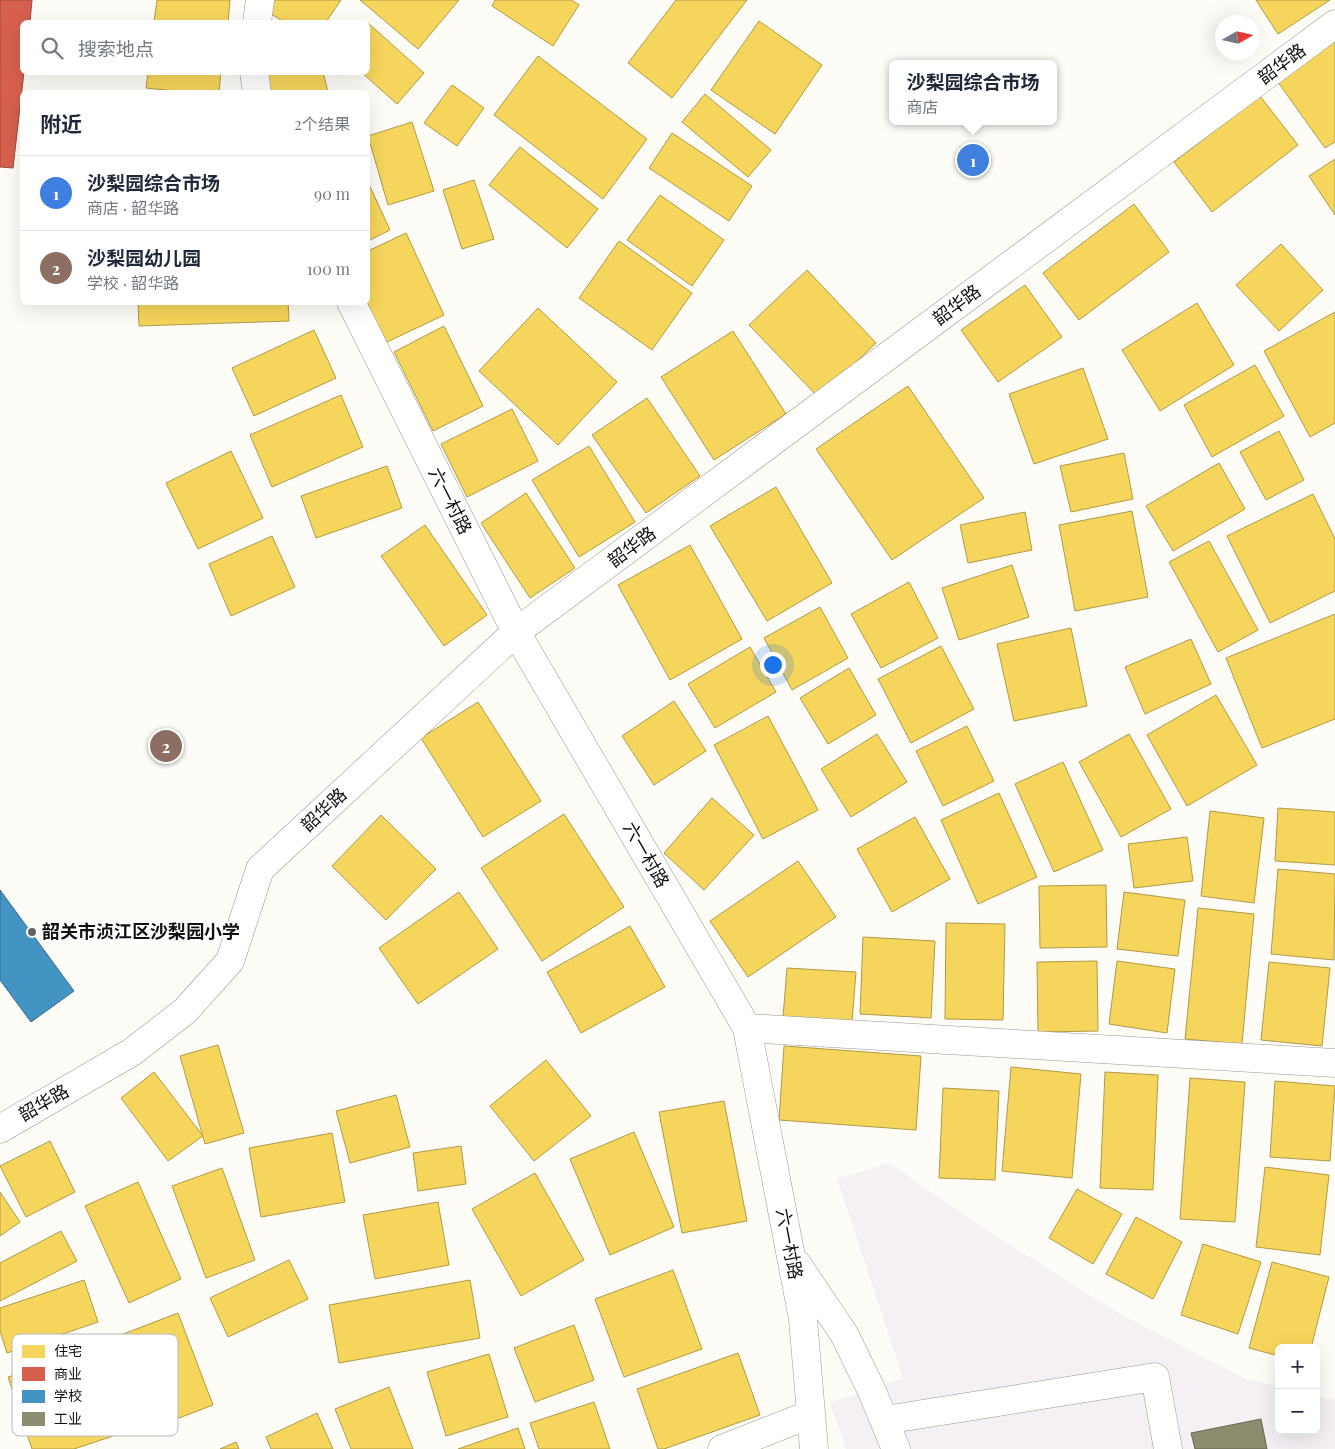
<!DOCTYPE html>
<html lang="zh">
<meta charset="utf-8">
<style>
:root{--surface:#fff;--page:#f6f6f7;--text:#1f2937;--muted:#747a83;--line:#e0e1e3;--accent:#b45309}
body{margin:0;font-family:"Playfair Display","Noto Sans SC",serif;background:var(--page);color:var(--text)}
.controls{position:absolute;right:15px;bottom:15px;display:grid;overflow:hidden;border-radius:8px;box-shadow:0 5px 20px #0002}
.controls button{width:45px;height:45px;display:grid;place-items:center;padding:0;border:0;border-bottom:1px solid var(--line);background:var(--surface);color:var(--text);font:25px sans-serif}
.compass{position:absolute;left:1215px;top:15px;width:45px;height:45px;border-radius:50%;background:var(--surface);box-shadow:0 5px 20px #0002;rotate:81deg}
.you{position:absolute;left:772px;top:664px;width:18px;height:18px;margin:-12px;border:4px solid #fff;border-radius:50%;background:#1a73e8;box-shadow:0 0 0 8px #1a73e833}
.badge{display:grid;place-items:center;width:32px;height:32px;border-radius:50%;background:var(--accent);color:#fff;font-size:16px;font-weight:700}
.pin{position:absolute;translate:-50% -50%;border:2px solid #fff;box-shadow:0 1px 5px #0006}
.popup{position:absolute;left:889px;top:60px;width:168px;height:65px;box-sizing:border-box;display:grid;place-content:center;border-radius:8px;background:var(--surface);filter:drop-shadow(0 1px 4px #0005);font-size:16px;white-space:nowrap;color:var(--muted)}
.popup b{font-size:19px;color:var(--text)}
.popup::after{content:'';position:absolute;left:50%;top:100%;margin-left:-10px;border:10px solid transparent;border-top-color:var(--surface)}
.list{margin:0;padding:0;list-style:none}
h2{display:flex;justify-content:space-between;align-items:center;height:65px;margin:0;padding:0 20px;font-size:21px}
h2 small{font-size:16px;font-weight:400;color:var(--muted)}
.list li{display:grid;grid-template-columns:32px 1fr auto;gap:15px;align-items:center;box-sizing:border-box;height:75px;padding:0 20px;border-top:1px solid var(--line)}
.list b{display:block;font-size:19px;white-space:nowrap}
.list p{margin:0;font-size:16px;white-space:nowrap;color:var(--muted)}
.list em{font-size:16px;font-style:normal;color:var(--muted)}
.icon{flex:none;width:28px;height:28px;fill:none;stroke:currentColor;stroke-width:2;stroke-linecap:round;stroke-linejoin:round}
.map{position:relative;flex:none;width:1335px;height:1449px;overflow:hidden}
.search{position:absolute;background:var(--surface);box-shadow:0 5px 20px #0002;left:20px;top:20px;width:350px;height:55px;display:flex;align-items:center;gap:12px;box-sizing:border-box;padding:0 18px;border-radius:8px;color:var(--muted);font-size:19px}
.panel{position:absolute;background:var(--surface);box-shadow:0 5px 20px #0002;left:20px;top:90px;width:350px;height:215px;border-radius:8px}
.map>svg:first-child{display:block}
.industrial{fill:#f5f0f3}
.homes{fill:#f6d55c;stroke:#b19a46}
.shops{fill:#d6604d;stroke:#9b483b}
.schools{fill:#4393c3;stroke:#346c8e}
.industry{fill:#8c8c6e;stroke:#676752}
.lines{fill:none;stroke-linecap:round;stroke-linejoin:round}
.minor-casing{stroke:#979795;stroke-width:29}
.minor{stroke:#fffffe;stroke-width:28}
.poi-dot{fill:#646362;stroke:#fff;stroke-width:2}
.labels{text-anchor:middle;stroke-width:5;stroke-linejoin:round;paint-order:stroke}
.street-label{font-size:18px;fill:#111;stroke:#fff}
.poi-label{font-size:18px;font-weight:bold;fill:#111;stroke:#fff;text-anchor:start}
.key{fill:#fff;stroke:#b8b8b8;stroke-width:1}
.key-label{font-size:14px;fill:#111}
</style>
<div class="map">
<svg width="1335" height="1449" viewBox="0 0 1335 1449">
<rect width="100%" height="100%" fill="#fdfcf7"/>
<path class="industrial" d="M 889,1163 L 996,1236 L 1122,1315 L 1246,1379 L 1279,1387 L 1279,1430 L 1316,1430 L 1316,1396 L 1335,1400 L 1335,1449 L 846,1449 L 830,1403 L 903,1378 L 837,1179 Z"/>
<path class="homes" d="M 157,0 L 230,0 L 228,22 L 154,22 Z
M 276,0 L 341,0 L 326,22 L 284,22 L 268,12 Z
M 360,0 L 459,0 L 418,49 Z
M 495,0 L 572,0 L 579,5 L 553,46 L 492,6 Z
M 676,0 L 747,0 L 672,98 L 628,63 Z
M 1256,0 L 1330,0 L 1278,34 Z
M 759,21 L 822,65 L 775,134 L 711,90 Z
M 368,23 L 424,73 L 397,104 L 361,72 L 368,72 Z
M 1335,35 L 1335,142 L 1325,148 L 1275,78 Z
M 538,56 L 647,139 L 603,199 L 494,115 Z
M 148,72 L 221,72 L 219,92 L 184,92 L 146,88 Z
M 267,72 L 323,72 L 328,92 L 271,92 Z
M 452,85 L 484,108 L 457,146 L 424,123 Z
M 705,94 L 771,150 L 748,177 L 682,122 Z
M 1260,96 L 1298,145 L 1212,212 L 1174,162 Z
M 412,122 L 434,191 L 388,205 L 368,136 Z
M 672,133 L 752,186 L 729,221 L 649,168 Z
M 520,147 L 598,209 L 567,248 L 489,185 Z
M 1335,159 L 1335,215 L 1309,176 Z
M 474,180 L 494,239 L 462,249 L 443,190 Z
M 368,182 L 390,230 L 368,241 Z
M 660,195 L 724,240 L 692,286 L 627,240 Z
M 1134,204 L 1169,252 L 1079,320 L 1043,273 Z
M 406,233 L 444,315 L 385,343 L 367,302 L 368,251 Z
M 619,241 L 692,293 L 652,350 L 579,298 Z
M 1281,244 L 1323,290 L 1279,331 L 1236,285 Z
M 807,270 L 876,343 L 819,398 L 749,325 Z
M 1025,285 L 1062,337 L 998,382 L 961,330 Z
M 138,302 L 288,302 L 289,321 L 139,326 Z
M 1197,303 L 1234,365 L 1160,411 L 1122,350 Z
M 538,308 L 617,382 L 558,445 L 479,371 Z
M 1335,312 L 1335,423 L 1310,437 L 1264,351 Z
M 444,326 L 483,406 L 433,431 L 394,352 Z
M 314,330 L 336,378 L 254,416 L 232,368 Z
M 733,331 L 786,414 L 714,460 L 661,377 Z
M 1255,365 L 1284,416 L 1212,457 L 1184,405 Z
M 1083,368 L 1108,439 L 1034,464 L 1009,394 Z
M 908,386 L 984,498 L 892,560 L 816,449 Z
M 341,395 L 363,447 L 272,487 L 250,435 Z
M 647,398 L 700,476 L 646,513 L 592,435 Z
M 512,409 L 538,461 L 467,497 L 441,444 Z
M 1279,431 L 1304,480 L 1266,500 L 1240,452 Z
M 589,446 L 635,522 L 579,557 L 532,480 Z
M 231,451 L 263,518 L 198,549 L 166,483 Z
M 1124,453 L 1133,499 L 1071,512 L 1060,466 Z
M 1219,463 L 1245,509 L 1173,551 L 1146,506 Z
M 387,466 L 402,508 L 316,538 L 301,496 Z
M 776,487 L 832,583 L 767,621 L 710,526 Z
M 526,493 L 575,568 L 530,598 L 481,523 Z
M 1313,494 L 1335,539 L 1335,591 L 1270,623 L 1227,536 Z
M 1132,511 L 1148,597 L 1075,611 L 1059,525 Z
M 1025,512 L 1032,550 L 968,563 L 960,525 Z
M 425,525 L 487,615 L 444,646 L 381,556 Z
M 272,536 L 295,587 L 231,616 L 209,564 Z
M 1209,541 L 1258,630 L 1218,652 L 1169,562 Z
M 690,545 L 742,639 L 670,680 L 618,585 Z
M 1012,565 L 1029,617 L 959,640 L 942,588 Z
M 909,582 L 938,638 L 881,668 L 851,614 Z
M 820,607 L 848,658 L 792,690 L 764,638 Z
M 1335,614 L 1335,719 L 1262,748 L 1226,658 Z
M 1071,628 L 1087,706 L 1014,721 L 997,644 Z
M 1191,639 L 1211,684 L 1145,714 L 1125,667 Z
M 941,646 L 974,709 L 911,743 L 878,679 Z
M 750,647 L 776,692 L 715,728 L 688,684 Z
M 849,668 L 876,715 L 828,744 L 800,698 Z
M 1216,695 L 1257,765 L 1187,806 L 1147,735 Z
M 674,701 L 706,751 L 654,785 L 622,736 Z
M 478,702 L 541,801 L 483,837 L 421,738 Z
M 768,716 L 818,810 L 763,839 L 714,745 Z
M 967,726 L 994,781 L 943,806 L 916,751 Z
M 877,734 L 907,782 L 851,817 L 821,769 Z
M 1129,734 L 1171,809 L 1121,837 L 1079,762 Z
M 1063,762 L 1103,850 L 1054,872 L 1015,784 Z
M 999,793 L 1037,877 L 978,904 L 941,820 Z
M 712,798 L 754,835 L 704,890 L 664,853 Z
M 1278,808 L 1335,812 L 1335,865 L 1275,861 Z
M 1210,811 L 1264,818 L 1254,903 L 1201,896 Z
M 564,814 L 624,907 L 542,961 L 481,868 Z
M 381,815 L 436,869 L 386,920 L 332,866 Z
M 915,817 L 950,879 L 892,912 L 857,849 Z
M 1187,837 L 1193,881 L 1134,888 L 1128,844 Z
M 798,861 L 836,917 L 748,977 L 710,921 Z
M 1278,869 L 1335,874 L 1334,960 L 1271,954 Z
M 1106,885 L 1107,947 L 1040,948 L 1039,886 Z
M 459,892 L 498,949 L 418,1004 L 379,948 Z
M 1124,892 L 1185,900 L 1178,956 L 1117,949 Z
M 1198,908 L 1254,914 L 1242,1044 L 1185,1039 Z
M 946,923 L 1005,924 L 1003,1020 L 945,1019 Z
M 630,926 L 665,987 L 581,1033 L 547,972 Z
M 863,937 L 935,941 L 931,1018 L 860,1014 Z
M 1097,961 L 1098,1031 L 1038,1032 L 1037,962 Z
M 1117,961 L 1175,969 L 1167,1033 L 1109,1024 Z
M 1269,962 L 1330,968 L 1322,1046 L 1261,1040 Z
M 787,968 L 856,972 L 852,1022 L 783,1017 Z
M 218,1045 L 244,1133 L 205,1144 L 180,1056 Z
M 784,1046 L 921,1056 L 916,1130 L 779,1120 Z
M 546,1060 L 591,1116 L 534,1161 L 490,1106 Z
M 1011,1067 L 1081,1074 L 1072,1178 L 1002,1171 Z
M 154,1072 L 203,1136 L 168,1161 L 121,1098 Z
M 1105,1072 L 1158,1075 L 1153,1190 L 1100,1188 Z
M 1190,1078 L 1245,1082 L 1235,1222 L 1180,1219 Z
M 1275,1081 L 1335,1086 L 1330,1161 L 1270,1157 Z
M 943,1088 L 999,1091 L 995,1180 L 939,1178 Z
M 396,1095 L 410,1147 L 350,1163 L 336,1111 Z
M 724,1101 L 747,1221 L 682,1233 L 659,1112 Z
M 634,1132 L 674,1227 L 610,1255 L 570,1159 Z
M 332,1133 L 345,1202 L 261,1217 L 249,1148 Z
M 50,1141 L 75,1192 L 26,1217 L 0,1166 Z
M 461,1146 L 466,1184 L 418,1191 L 413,1153 Z
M 1265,1167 L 1329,1175 L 1320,1255 L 1256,1247 Z
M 222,1168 L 255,1260 L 206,1278 L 172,1186 Z
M 535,1173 L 584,1260 L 521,1296 L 472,1209 Z
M 138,1182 L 181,1279 L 129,1303 L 85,1206 Z
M 1077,1189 L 1122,1214 L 1093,1264 L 1049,1238 Z
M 0,1192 L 20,1222 L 0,1236 Z
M 438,1202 L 449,1265 L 375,1279 L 363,1215 Z
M 1136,1217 L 1182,1242 L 1153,1299 L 1106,1274 Z
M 61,1231 L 77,1261 L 0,1301 L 0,1263 Z
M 1203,1244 L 1261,1262 L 1238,1334 L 1181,1315 Z
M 289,1260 L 308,1299 L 228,1337 L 210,1298 Z
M 1272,1262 L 1329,1277 L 1311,1348 L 1279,1348 L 1279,1356 L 1249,1348 Z
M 673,1270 L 702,1349 L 624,1377 L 595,1299 Z
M 84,1280 L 98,1322 L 7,1353 L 0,1331 L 0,1308 Z
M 470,1280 L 480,1338 L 339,1363 L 329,1305 Z
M 178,1313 L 213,1405 L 153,1428 L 118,1336 Z
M 574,1325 L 594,1380 L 535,1402 L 514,1348 Z
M 84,1351 L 113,1436 L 74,1449 L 32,1449 L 8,1377 Z
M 738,1353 L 760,1415 L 664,1449 L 658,1449 L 637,1389 Z
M 489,1354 L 508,1417 L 446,1436 L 427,1372 Z
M 389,1387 L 413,1449 L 351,1449 L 335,1409 Z
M 594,1402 L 610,1449 L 539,1449 L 530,1423 Z
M 317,1413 L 333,1449 L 271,1449 L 266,1437 Z
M 518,1428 L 525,1449 L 458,1449 Z
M 236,1442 L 239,1449 L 220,1449 Z"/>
<path class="shops" d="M 0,0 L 32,0 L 30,22 L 22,22 L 22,72 L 24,72 L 13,168 L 0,167 Z"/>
<path class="schools" d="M 0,890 L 74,991 L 31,1022 L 0,980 Z"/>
<path class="industry" d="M 1261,1419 L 1267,1449 L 1195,1449 L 1191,1433 Z"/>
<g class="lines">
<g class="minor-casing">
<path id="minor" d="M 257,22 L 260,0
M 254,72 L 257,92
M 351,302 L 516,632 L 747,1028 L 803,1319 L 814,1449
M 747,1028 L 1335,1063
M 0,1129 L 132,1052 L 185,1011 L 230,961 L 260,869 L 516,632 L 1335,24
M 797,1264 L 844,1334 L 871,1389 L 896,1449
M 885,1420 L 1155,1377 L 1168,1449
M 722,1449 L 811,1414"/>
</g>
<use href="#minor" class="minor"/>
</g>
<circle class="poi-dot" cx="32" cy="932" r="5"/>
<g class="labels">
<g class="street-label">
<text transform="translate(1282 64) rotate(-37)" y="6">韶华路</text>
<text transform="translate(957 305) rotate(-37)" y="6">韶华路</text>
<text transform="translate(450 501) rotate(63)" y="6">六一村路</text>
<text transform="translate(632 547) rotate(-37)" y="6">韶华路</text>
<text transform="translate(324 810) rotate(-43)" y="6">韶华路</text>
<text transform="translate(646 855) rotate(60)" y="6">六一村路</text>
<text transform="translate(44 1103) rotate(-30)" y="6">韶华路</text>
<text transform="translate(789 1244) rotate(79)" y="6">六一村路</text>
</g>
<g class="poi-label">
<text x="42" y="938">韶关市浈江区沙梨园小学</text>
</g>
</g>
<rect x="12" y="1334" width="166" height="102" rx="8" class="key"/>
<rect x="22" y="1345" width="23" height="13" fill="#f6d55c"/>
<rect x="22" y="1367" width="23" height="14" fill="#d6604d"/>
<rect x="22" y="1390" width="23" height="13" fill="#4393c3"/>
<rect x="22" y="1412" width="23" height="14" fill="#8c8c6e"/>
<g class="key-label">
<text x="54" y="1356">住宅</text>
<text x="54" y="1379">商业</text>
<text x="54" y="1401">学校</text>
<text x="54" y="1424">工业</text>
</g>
</svg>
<div class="controls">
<button>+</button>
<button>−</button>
</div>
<svg class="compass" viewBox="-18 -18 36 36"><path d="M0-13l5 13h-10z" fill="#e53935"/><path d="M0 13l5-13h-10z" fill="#747a83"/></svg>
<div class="you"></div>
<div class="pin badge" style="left:973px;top:160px;background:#3f7fe0">1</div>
<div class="popup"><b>沙梨园综合市场</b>商店</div>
<div class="pin badge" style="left:166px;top:746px;background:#8d6e63">2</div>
<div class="search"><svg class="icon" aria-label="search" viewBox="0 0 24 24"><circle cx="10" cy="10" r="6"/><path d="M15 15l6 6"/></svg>搜索地点</div>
<section class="panel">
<h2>附近<small>2个结果</small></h2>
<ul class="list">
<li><span class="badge" style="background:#3f7fe0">1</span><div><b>沙梨园综合市场</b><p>商店 · 韶华路</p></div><em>90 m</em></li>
<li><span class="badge" style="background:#8d6e63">2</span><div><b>沙梨园幼儿园</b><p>学校 · 韶华路</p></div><em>100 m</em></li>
</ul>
</section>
</div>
